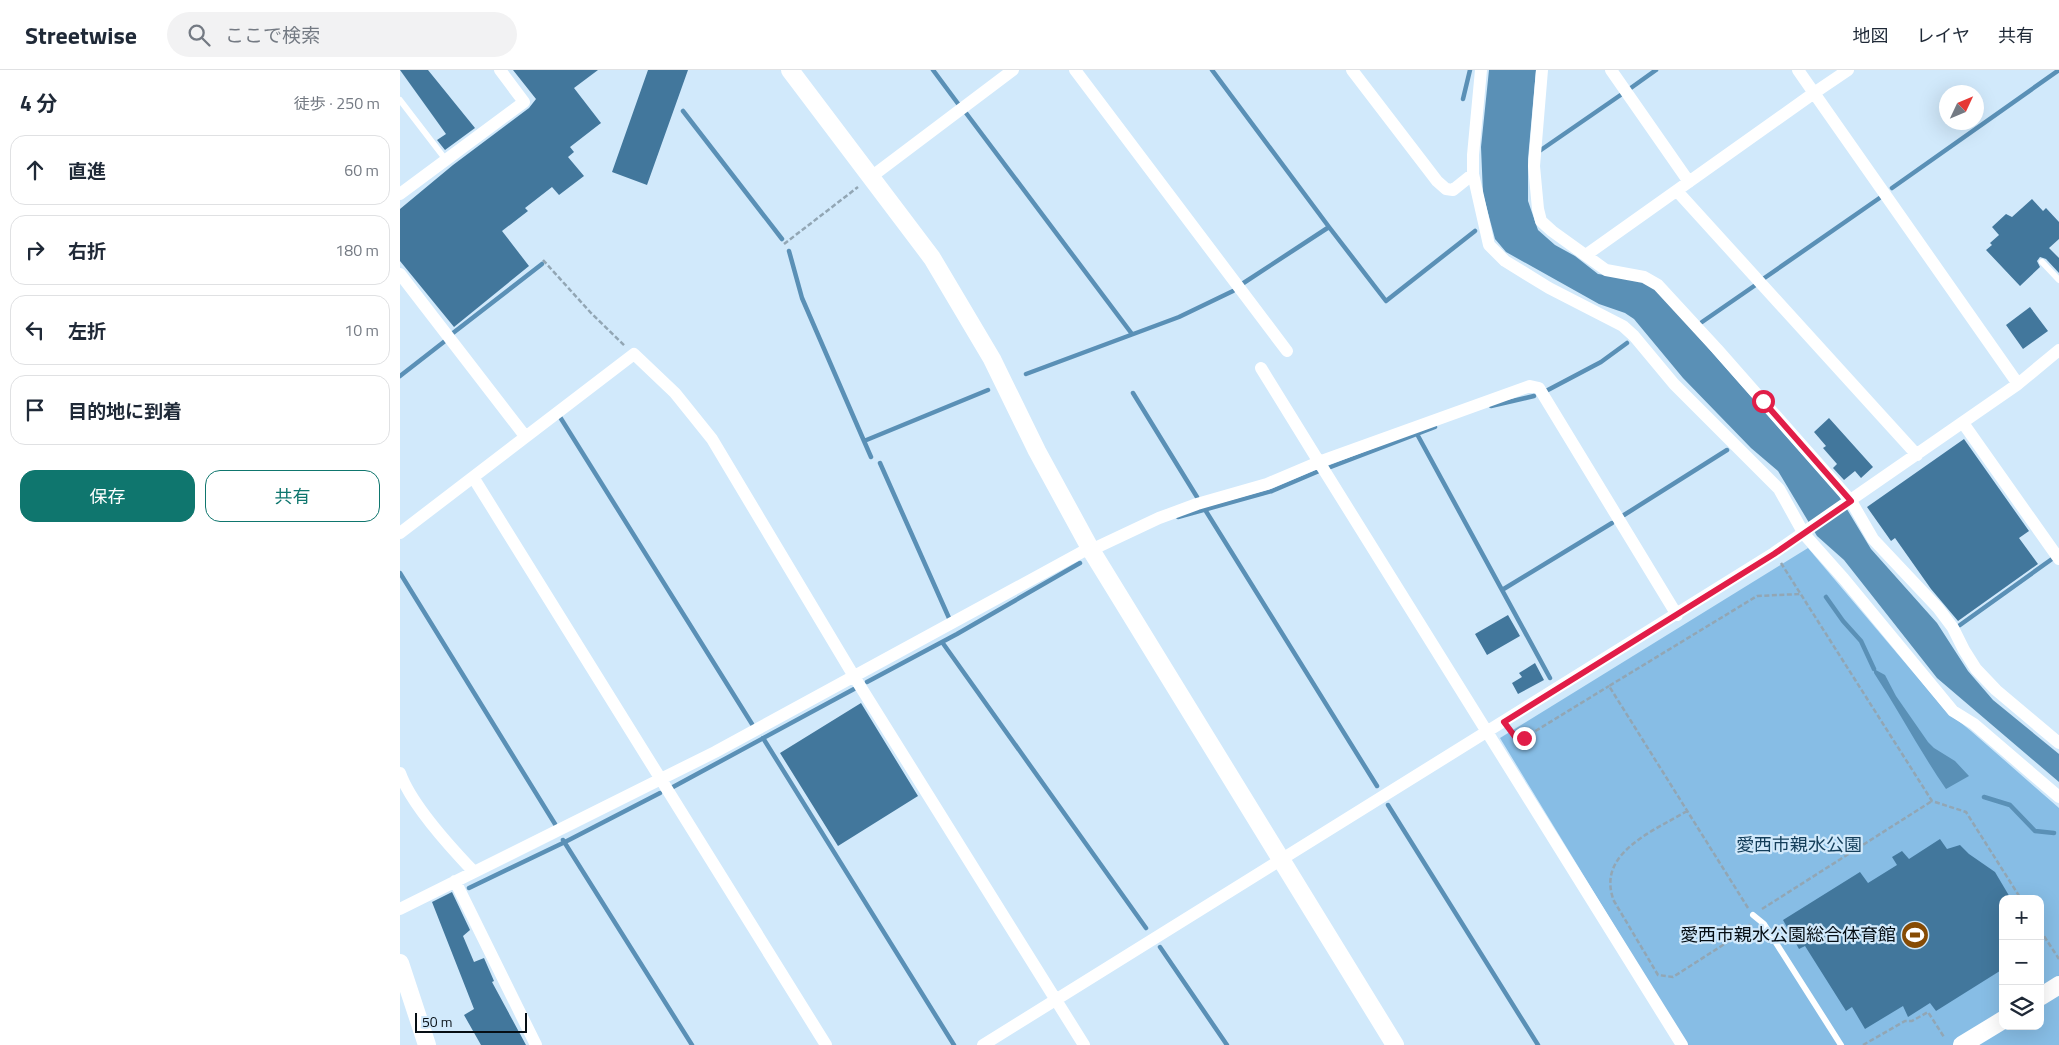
<!DOCTYPE html>
<html lang="ja">
<meta charset="utf-8">
<style>
:root{--surface:#fff;--page:#f2f2f3;--text:#1f2937;--muted:#747a83;--line:#e0e1e3;--accent:#0f766e}
body{margin:0;font-family:"Titillium Web","Noto Sans JP",sans-serif;background:var(--page);color:var(--text)}
.controls{position:absolute;right:15px;bottom:15px;display:grid;overflow:hidden;border-radius:10px;box-shadow:0 5px 20px #0002}
.controls button{width:45px;height:45px;display:grid;place-items:center;padding:0;border:0;border-bottom:1px solid var(--line);background:var(--surface);color:var(--text);font:25px sans-serif}
.compass{position:absolute;left:1539px;top:15px;width:45px;height:45px;border-radius:50%;background:var(--surface);box-shadow:0 5px 20px #0002;rotate:46deg}
.scale{position:absolute;left:15px;bottom:12px;width:112px;box-sizing:border-box;padding-left:5px;border:2px solid #060e14;border-top:0;font-size:14px;line-height:18px;white-space:nowrap;color:#060e14;-webkit-text-stroke:4px #d1e9fb;paint-order:stroke}
.stop{position:absolute;width:15px;height:15px;margin:-11px;border:4px solid #e11d48;border-radius:50%;background:#fff}
.stop.end{background:#e11d48;border-color:#fff;box-shadow:0 1px 5px #0008}
.list{margin:0;padding:0;list-style:none}
h2{display:flex;justify-content:space-between;align-items:center;height:65px;margin:0;padding:0 20px;font-size:21px}
h2 small{font-size:16px;font-weight:400;color:var(--muted)}
.list li{display:grid;grid-template-columns:32px 1fr auto;gap:15px;align-items:center;box-sizing:border-box;height:70px;margin:0 10px 10px;padding:0 10px;border:1px solid var(--line);border-radius:15px}
.list b{display:block;font-size:19px;white-space:nowrap}
.list em{font-size:16px;font-style:normal;color:var(--muted)}
.actions{display:flex;gap:10px;padding:15px 20px}
.actions a{flex:1;padding:11px 0;border:1px solid var(--accent);border-radius:15px;text-align:center;font-size:18px;color:var(--accent)}
.actions .main{background:var(--accent);color:#fff}
.icon{flex:none;width:28px;height:28px;fill:none;stroke:currentColor;stroke-width:2;stroke-linecap:round;stroke-linejoin:round}
.map{position:relative;flex:none;width:1659px;height:975px;overflow:hidden}
header{display:flex;align-items:center;gap:30px;box-sizing:border-box;height:70px;padding:0 25px;background:var(--surface);border-bottom:1px solid var(--line)}
header strong{font-size:24px}
nav{display:flex;gap:28px;margin-inline-start:auto;font-size:18px}
.search{width:350px;height:45px;background:var(--page);display:flex;align-items:center;gap:12px;box-sizing:border-box;padding:0 18px;border-radius:28px;color:var(--muted);font-size:19px}
main{display:flex}
aside{flex:1;background:var(--surface)}
.map>svg:first-child{display:block}
.green{fill:#87bde5;fill-rule:evenodd}
.water{fill:#5a90b6}
.lines{fill:none;stroke-linecap:round;stroke-linejoin:round}
.stream{stroke:#5a90b6;stroke-width:4.5}
.building{fill:#42779c}
.path{stroke:#92a6b4;stroke-width:2.5;stroke-dasharray:5 2.5;stroke-linecap:butt}
.lane{stroke:#fff;stroke-width:6}
.street{stroke:#fff;stroke-width:12}
.secondary{stroke:#fff;stroke-width:18}
.route{stroke:#e11d48;stroke-width:6}
.labels{text-anchor:middle;stroke-width:4.5;stroke-linejoin:round;paint-order:stroke}
.park-label{font-size:18px;fill:#143e5a;stroke:#d1e9fb}
.poi-label{font-size:18px;fill:#060e14;stroke:#d1e9fb;text-anchor:end}
</style>
<header>
<strong>Streetwise</strong>
<div class="search"><svg class="icon" aria-label="search" viewBox="0 0 24 24"><circle cx="10" cy="10" r="6"/><path d="M15 15l6 6"/></svg>ここで検索</div>
<nav><a>地図</a><a>レイヤ</a><a>共有</a></nav>
</header>
<main>
<aside>
<h2>4 分<small>徒歩 · 250 m</small></h2>
<ul class="list">
<li><svg class="icon" aria-label="ahead" viewBox="0 0 24 24"><path d="M12 20V5M6 11l6-6 6 6"/></svg><div><b>直進</b></div><em>60 m</em></li>
<li><svg class="icon" aria-label="right" viewBox="0 0 24 24"><path d="M7 20v-9h11M14 6l5 5-5 5"/></svg><div><b>右折</b></div><em>180 m</em></li>
<li><svg class="icon" aria-label="left" viewBox="0 0 24 24"><path d="M17 20v-9H6M10 6l-5 5 5 5"/></svg><div><b>左折</b></div><em>10 m</em></li>
<li><svg class="icon" aria-label="arrive" viewBox="0 0 24 24"><path d="M6 21V4h12l-3 4 3 4H6"/></svg><div><b>目的地に到着</b></div></li>
</ul>
<div class="actions"><a class="main">保存</a><a>共有</a></div>
</aside>
<div class="map">
<svg width="1659" height="975" viewBox="0 0 1659 975">
<rect width="100%" height="100%" fill="#d1e9fb"/>
<path class="green" d="M 1408,478 L 1545,640 L 1571,661 L 1659,738 L 1659,975 L 1287,975 L 1100,668 ZM 1603,829 L 1640,829 L 1640,956 L 1603,956 Z"/>
<path class="water" d="M 1089,0 L 1136,0 L 1128,89 L 1128,131 L 1138,160 L 1155,175 L 1175,186 L 1198,204 L 1244,211 L 1257,220 L 1439,426 L 1471,479 L 1537,553 L 1568,601 L 1593,630 L 1659,684 L 1659,712 L 1537,608 L 1444,490 L 1417,466 L 1378,401 L 1351,378 L 1283,308 L 1234,249 L 1225,243 L 1199,234 L 1106,182 L 1095,169 L 1083,124 L 1081,77 Z
M 1474,599 L 1485,605 L 1496,626 L 1528,672 L 1534,678 L 1555,691 L 1569,706 L 1546,719 C 1521,683 1499,641 1474,603 Z"/>
<g class="lines">
<path class="stream" d="M 533,0 L 559,35
M 812,0 L 929,157
M 1228,20 L 1256,0
M 1063,29 L 1070,0
M 283,41 L 382,169
M 566,43 L 732,264
M 1138,82 L 1222,24
M 1492,118 L 1659,0
M 389,181 L 402,228 L 464,371
M 1363,209 L 1481,127
M 842,214 L 929,157 L 986,231 L 1075,161
M 1302,252 L 1357,214
M 53,263 L 142,194
M 626,304 L 779,247 L 833,221
M 0,306 L 45,271
M 1146,321 L 1201,292 L 1227,273
M 733,323 L 797,427
M 1091,336 L 1134,326
M 160,347 L 352,654
M 1017,364 L 1150,608
M 471,387 L 464,371 L 588,320
M 480,393 L 549,548
M 928,398 L 1035,357
M 804,438 L 977,716
M 1224,445 L 1327,380
M 778,447 L 872,421 L 919,401
M 0,503 L 155,754
M 1102,520 L 1212,453
M 1426,527 L 1443,551 L 1461,571 L 1474,599
M 1560,555 L 1652,489
M 542,572 L 746,858
M 467,612 L 557,564 L 680,493
M 363,668 L 554,975
M 273,717 L 454,619
M 1584,727 L 1610,735 L 1635,761 L 1654,763
M 988,735 L 1138,975
M 163,770 L 292,975
M 69,818 L 165,772 L 260,723
M 760,877 L 827,975"/>
</g>
<path class="building" d="M 0,0 L 28,0 L 75,58 L 45,80 L 37,70 L 46,64 Z
M 113,0 L 198,0 L 174,18 L 201,53 L 170,77 L 174,82 L 168,87 L 184,106 L 159,125 L 152,117 L 125,138 L 128,141 L 102,161 L 129,196 L 54,257 L 0,191 L 0,139 L 53,95 L 129,38 L 136,29 Z
M 248,0 L 288,0 L 247,115 L 212,102 Z
M 1632,129 L 1643,141 L 1646,138 L 1659,152 L 1659,169 L 1649,178 L 1659,188 L 1659,203 L 1646,189 L 1640,187 L 1637,191 L 1640,197 L 1620,216 L 1586,180 L 1592,175 L 1590,173 L 1599,165 L 1592,157 L 1606,144 L 1612,147 Z
M 1630,237 L 1648,261 L 1623,279 L 1606,255 Z
M 1429,348 L 1473,397 L 1461,408 L 1455,401 L 1444,410 L 1433,398 L 1437,394 L 1423,378 L 1426,376 L 1414,362 Z
M 1564,369 L 1629,461 L 1619,468 L 1638,494 L 1558,551 L 1531,519 L 1495,468 L 1491,471 L 1467,437 Z
M 1108,545 L 1120,566 L 1087,585 L 1075,564 Z
M 1135,593 L 1144,610 L 1118,624 L 1112,613 L 1122,607 L 1119,603 Z
M 461,633 L 518,726 L 438,776 L 380,683 Z
M 1540,769 L 1547,779 L 1560,775 L 1569,784 L 1595,802 L 1611,829 L 1603,829 L 1603,899 L 1536,941 L 1530,933 L 1508,947 L 1503,936 L 1465,959 L 1452,937 L 1446,941 L 1405,876 L 1399,879 L 1383,850 L 1460,802 L 1468,813 L 1497,795 L 1492,787 L 1502,781 L 1509,789 Z
M 52,822 L 70,860 L 63,866 L 74,892 L 84,888 L 94,911 L 92,912 L 126,975 L 81,975 L 64,945 L 74,939 L 32,832 Z"/>
<g class="lines">
<path class="path" d="M 384,174 L 458,117
M 143,190 L 191,243 L 225,276
M 1381,493 L 1532,731 L 1566,742 L 1621,829
M 1111,661 L 1116,668 L 1124,668 L 1209,616
M 1287,741 C 1254,761 1195,783 1214,831 L 1258,905 L 1273,907 L 1348,859 L 1350,854
M 1348,838 L 1209,616 L 1357,526 L 1400,524
M 1362,839 L 1532,731
M 1640,860 L 1659,889
M 1463,975 L 1505,951 L 1512,951 L 1528,942 L 1544,967"/>
<path class="lane" d="M 0,30 L 46,90
M 1642,192 L 1659,210
M 1353,845 L 1364,854 L 1441,975"/>
<path class="street" d="M 675,0 L 887,281
M 952,0 L 1037,111 L 1046,119 L 1053,120 L 1073,104 L 1073,85 L 1081,0
M 1142,0 L 1134,96 L 1138,139 L 1141,151 L 1152,161 L 1206,200 L 1244,207 L 1258,215 L 1317,279 L 1451,431 L 1473,469 L 1538,538 L 1553,558 L 1564,580 L 1576,599 L 1596,620 L 1659,673
M 1211,0 L 1289,112
M 1448,0 L 1414,23 L 1618,314
M 1073,104 L 1089,175 L 1105,191 L 1149,218 L 1223,256 L 1234,266 L 1274,314 L 1379,419 L 1404,464 L 1444,509 L 1553,641 L 1574,654 L 1659,727
M 471,107 L 613,0
M 1277,121 L 1517,385
M 0,124 L 124,32 L 100,0
M 1186,185 L 1414,23 L 1398,0
M 0,204 L 125,366
M 1563,353 L 1659,489
M 73,407 L 426,975
M 0,463 L 234,284 L 275,323 L 312,369 L 455,608 L 684,975
M 1277,545 L 1139,318 L 1130,316 L 919,392 L 1282,975
M 0,703 C 11,734 51,778 74,802
M 55,811 L 136,975
M 0,839 L 315,682 L 682,482 L 691,480 L 759,448 L 797,434 L 867,414 L 919,392 L 861,298
M 583,975 L 1374,483 L 1618,314 L 1659,280"/>
<path class="secondary" d="M 390,0 L 532,188 L 592,289 L 637,381 L 691,480 L 995,975
M 0,893 L 27,975
M 1640,927 L 1659,915
M 1562,975 L 1603,950"/>
</g>
<g class="lines">
<path class="route" d="M 1124,668 L 1116,668 L 1104,652 L 1374,484 L 1451,431 L 1363,331"/>
</g>
<defs>
<g id="stadium-disc" transform="scale(1.4375)"><circle r="9.5" fill="#864b04" stroke="#d1e9fb"/><path d="M0-5a6.5 5 0 1 0 0 10a6.5 5 0 1 0 0-10ZM-3.5-1.8h7v3.6h-7Z" fill="#fff"/></g>
</defs>
<g fill-rule="evenodd">
<use href="#stadium-disc" x="1515" y="865"/>
</g>
<g class="labels">
<g class="park-label">
<text x="1399" y="781">愛西市親水公園</text>
</g>
<g class="poi-label">
<text x="1496" y="871">愛西市親水公園総合体育館</text>
</g>
</g>
</svg>
<div class="controls">
<button>+</button>
<button>−</button>
<button><svg class="icon" aria-label="layers" viewBox="0 0 24 24"><path d="M12 4l9 5-9 5-9-5zM3 14l9 5 9-5"/></svg></button>
</div>
<svg class="compass" viewBox="-18 -18 36 36"><path d="M0-13l5 13h-10z" fill="#e53935"/><path d="M0 13l5-13h-10z" fill="#747a83"/></svg>
<div class="scale">50 m</div>
<div class="stop" style="left:1363px;top:331px"></div>
<div class="stop end" style="left:1124px;top:668px"></div>
</div>
</main>
